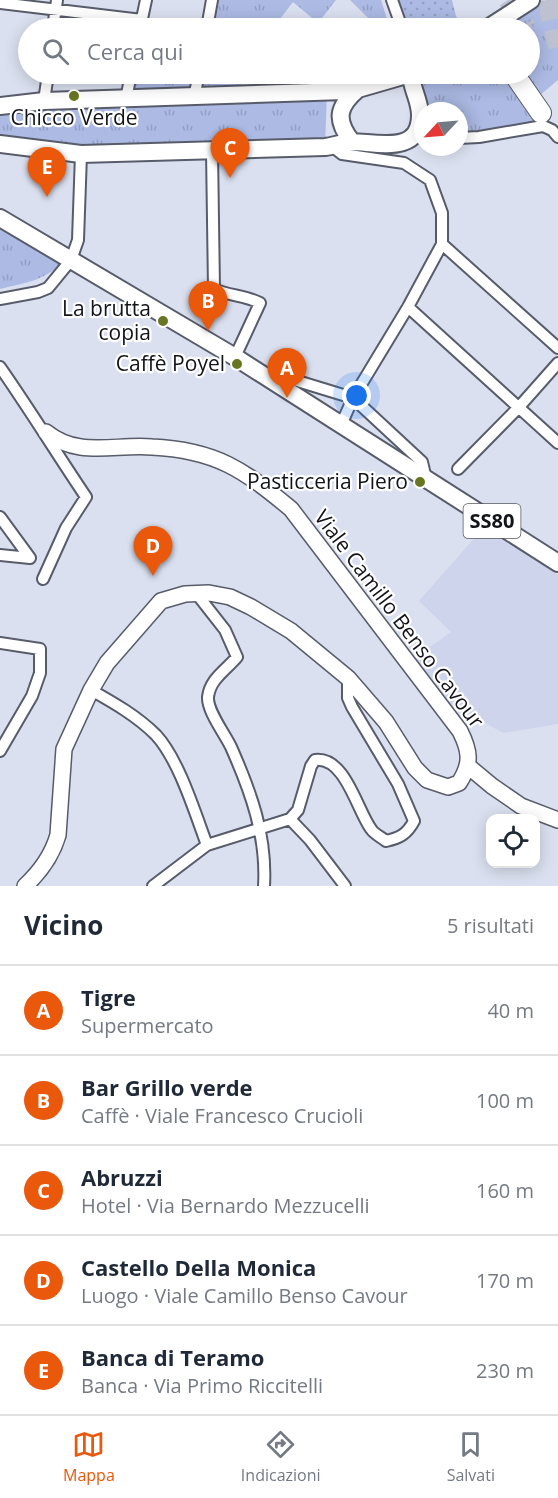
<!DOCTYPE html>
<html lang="it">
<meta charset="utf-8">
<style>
:root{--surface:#fff;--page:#f2f2f3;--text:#1f2937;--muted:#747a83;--line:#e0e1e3;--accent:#ea580c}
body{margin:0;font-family:"Open Sans",sans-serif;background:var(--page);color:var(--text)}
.controls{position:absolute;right:18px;bottom:18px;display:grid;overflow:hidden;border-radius:12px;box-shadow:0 3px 15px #0003}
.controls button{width:54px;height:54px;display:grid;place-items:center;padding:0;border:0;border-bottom:2px solid var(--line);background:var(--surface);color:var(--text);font:30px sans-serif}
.compass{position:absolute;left:414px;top:102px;width:54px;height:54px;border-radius:50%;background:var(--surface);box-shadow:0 3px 15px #0003;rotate:244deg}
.you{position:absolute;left:357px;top:396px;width:21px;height:21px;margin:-15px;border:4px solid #fff;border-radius:50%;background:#1a73e8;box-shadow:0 0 0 9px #1a73e833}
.badge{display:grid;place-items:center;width:39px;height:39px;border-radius:50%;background:var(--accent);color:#fff;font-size:20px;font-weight:700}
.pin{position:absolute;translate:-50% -50px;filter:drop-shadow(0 2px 3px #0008)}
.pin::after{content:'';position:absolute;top:32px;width:21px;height:18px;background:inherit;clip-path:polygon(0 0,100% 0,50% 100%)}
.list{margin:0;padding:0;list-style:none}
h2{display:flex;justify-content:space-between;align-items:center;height:78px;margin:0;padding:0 24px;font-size:26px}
h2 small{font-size:20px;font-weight:400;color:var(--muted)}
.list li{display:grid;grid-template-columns:39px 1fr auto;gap:18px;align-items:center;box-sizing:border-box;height:90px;padding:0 24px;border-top:2px solid var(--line)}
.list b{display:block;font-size:22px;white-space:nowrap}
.list p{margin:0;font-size:20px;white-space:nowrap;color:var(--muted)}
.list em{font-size:20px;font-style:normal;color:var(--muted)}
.icon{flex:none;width:33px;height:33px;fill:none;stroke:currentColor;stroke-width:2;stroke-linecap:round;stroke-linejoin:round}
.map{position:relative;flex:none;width:558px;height:886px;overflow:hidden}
.search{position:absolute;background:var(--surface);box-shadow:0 3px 15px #0003;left:18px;right:18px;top:18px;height:66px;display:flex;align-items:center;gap:15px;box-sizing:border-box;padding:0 21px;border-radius:33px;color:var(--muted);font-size:22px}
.sheet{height:528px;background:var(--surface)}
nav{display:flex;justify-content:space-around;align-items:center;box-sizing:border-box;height:84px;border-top:2px solid var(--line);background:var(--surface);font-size:16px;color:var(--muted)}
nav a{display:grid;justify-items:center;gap:3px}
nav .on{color:var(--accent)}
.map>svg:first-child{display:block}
.built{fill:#cdd4ec}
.park{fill:url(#park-tufts)}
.garden{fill:url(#garden-dots)}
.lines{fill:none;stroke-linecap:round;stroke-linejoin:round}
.highway-tunnel{stroke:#bdc1d0;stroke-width:20;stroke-dasharray:20 10;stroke-linecap:butt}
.street-casing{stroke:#585c6a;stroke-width:14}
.secondary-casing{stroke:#585c6a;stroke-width:18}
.primary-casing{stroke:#585c6a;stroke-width:20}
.highway-casing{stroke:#585c6a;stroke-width:22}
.street{stroke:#fff;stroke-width:10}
.secondary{stroke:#fff;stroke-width:15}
.primary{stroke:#fff;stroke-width:16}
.highway{stroke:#fff;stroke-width:20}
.poi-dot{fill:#687521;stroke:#fff;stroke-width:2}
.labels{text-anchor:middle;stroke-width:4.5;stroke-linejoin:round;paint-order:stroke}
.shield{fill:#fff;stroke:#595a5e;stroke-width:1.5}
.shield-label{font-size:20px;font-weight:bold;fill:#121419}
.poi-label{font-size:21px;fill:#121419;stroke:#fff;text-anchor:end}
.street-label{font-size:21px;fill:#121419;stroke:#fff}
</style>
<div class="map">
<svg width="558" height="886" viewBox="0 0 558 886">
<defs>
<pattern id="park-tufts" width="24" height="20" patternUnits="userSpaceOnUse" patternTransform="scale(1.5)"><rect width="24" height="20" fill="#acbae4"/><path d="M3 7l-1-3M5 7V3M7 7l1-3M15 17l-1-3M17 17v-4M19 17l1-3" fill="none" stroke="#939fc3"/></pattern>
<pattern id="garden-dots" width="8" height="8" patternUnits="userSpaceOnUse" patternTransform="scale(1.5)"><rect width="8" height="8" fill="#acbae4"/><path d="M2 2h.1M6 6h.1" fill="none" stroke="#939fc3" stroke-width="1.8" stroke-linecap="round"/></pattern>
</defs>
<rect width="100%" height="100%" fill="#dbe0f0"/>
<path class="built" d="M 485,526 L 558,575 L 558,724 L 503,733 L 438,696 L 410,661 L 451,632 L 419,601 Z"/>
<path class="park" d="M 212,0 L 336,0 L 318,23 L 293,2 L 273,28 L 207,28 Z
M 350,0 L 381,0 L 388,22 L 376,26 Z
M 548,0 L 558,0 L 558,80 L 539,96 L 524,74 L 530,74 L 530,28 L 505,28 Z
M 131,74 L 243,74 L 240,94 L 327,92 L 325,147 L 235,151 L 0,144 L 0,106 L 126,99 Z
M 411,74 L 508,74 L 539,127 L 459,138 L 459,111 L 423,111 L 423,141 L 408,142 L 415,135 Z
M 0,225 L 65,259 C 46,281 28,282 0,289 Z"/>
<path class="garden" d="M 392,0 L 452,0 L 456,16 L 463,28 L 402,28 Z"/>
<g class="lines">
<path class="highway-tunnel" d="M 508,0 L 527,28
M 549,0 L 550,13 L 558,47"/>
<g class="street-casing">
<path id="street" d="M 392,0 L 402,28
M 0,3 L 142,20
M 53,28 L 57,0
M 140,28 L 146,0
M 207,28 L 212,0
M 194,97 L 199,74
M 126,99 L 131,74
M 44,101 L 48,74
M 459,138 L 479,137 L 543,126 L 552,130 L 558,137
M 332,146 L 342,154 L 404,163 L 430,180 L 442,213 L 442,244 L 408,307 L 353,398 L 341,425
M 212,151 L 214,289 C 229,296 245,295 260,303 L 235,357
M 442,244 L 558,348
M 0,299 L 38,292 L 48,288 L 71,260 L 78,240 L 81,154
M 408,307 L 558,443
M 0,367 C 30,410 57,454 86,497 L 66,528 L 43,579
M 268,378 L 281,376 L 353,398 L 422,462 L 426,479
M 458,469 L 519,407 L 558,363
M 0,517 L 30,558
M 0,555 L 30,558
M 196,593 L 225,630 L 237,657 C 226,670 210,679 208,697 C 207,711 225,734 231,747 C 251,792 267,836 264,886
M 0,643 L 40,649 L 40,673 L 32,696 L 0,751
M 91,690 C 114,703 137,716 156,735 C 179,760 195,813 207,845
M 290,819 L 298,810 L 311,766 L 315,760 C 345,756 357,810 371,829 C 374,834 381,837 386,841 C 400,838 407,834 414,821 L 398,784 L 352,707 L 348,698 L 348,678
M 153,886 L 207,845 L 290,819 L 310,840 L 345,886"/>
</g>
<g class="secondary-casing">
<path id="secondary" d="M 468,766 L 492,786 L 521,806 L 558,820
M 25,886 C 41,871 52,856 58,835 L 64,749 L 91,690 L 107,663 L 161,601 L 185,594 L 209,593 L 230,597 L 251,607 L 291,631 L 348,678 L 386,722 L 415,768 L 427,780 L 448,787 L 459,783 C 472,763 470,751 460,731 L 291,509 C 244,470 216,450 152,447 C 113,444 78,458 46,432"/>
</g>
<g class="primary-casing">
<path id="primary" d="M 488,28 L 531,0
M 0,106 L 44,101 L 344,91 L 358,89 L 410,74
M 352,142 C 335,120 337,107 358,89
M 0,144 L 81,154 L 325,147 C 334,146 344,142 353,142 C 380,143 420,154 420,115 C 420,100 411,88 411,74
M 0,218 L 235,357 L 558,563"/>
</g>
<g class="highway-casing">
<path id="highway" d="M 514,74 L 541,113"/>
</g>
<use href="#street" class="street"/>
<use href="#secondary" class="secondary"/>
<use href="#primary" class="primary"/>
<use href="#highway" class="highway"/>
</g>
<g class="poi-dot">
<circle cx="74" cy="96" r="6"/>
<circle cx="163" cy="321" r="6"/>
<circle cx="237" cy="364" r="6"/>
<circle cx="420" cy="482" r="6"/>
</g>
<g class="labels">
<rect class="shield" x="463.5" y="504" width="57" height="34" rx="4.5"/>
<g class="shield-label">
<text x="492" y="528">SS80</text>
</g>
<g class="poi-label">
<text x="74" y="125" text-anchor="middle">Chicco Verde</text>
<text x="151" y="316">La brutta<tspan x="151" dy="24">copia</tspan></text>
<text x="225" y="371">Caffè Poyel</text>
<text x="408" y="489">Pasticceria Piero</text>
</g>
<g class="street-label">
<text transform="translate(399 619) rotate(53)" y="7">Viale Camillo Benso Cavour</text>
</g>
</g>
</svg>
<div class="controls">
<button><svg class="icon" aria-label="locate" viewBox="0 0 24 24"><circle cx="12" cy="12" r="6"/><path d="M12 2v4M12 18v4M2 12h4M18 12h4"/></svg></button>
</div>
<svg class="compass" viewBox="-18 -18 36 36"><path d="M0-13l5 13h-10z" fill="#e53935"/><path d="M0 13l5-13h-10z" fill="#747a83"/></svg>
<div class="you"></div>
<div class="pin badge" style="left:287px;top:398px">A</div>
<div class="pin badge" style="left:208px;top:331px">B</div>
<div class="pin badge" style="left:230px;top:178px">C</div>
<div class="pin badge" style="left:153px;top:576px">D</div>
<div class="pin badge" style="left:47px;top:197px">E</div>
<div class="search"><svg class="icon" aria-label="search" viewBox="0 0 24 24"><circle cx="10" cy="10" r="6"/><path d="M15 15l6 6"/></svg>Cerca qui</div>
</div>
<section class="sheet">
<h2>Vicino<small>5 risultati</small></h2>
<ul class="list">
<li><span class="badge">A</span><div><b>Tigre</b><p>Supermercato</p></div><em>40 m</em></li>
<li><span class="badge">B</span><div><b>Bar Grillo verde</b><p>Caffè · Viale Francesco Crucioli</p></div><em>100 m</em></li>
<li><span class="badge">C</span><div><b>Abruzzi</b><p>Hotel · Via Bernardo Mezzucelli</p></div><em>160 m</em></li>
<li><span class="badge">D</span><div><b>Castello Della Monica</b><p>Luogo · Viale Camillo Benso Cavour</p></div><em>170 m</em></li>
<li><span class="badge">E</span><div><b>Banca di Teramo</b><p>Banca · Via Primo Riccitelli</p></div><em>230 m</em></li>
</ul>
</section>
<nav>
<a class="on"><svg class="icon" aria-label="map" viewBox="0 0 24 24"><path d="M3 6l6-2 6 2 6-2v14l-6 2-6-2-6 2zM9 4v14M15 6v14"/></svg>Mappa</a>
<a><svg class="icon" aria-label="directions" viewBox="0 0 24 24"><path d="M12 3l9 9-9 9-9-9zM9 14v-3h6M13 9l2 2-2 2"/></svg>Indicazioni</a>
<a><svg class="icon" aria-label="saved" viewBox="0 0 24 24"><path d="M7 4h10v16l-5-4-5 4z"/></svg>Salvati</a>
</nav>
